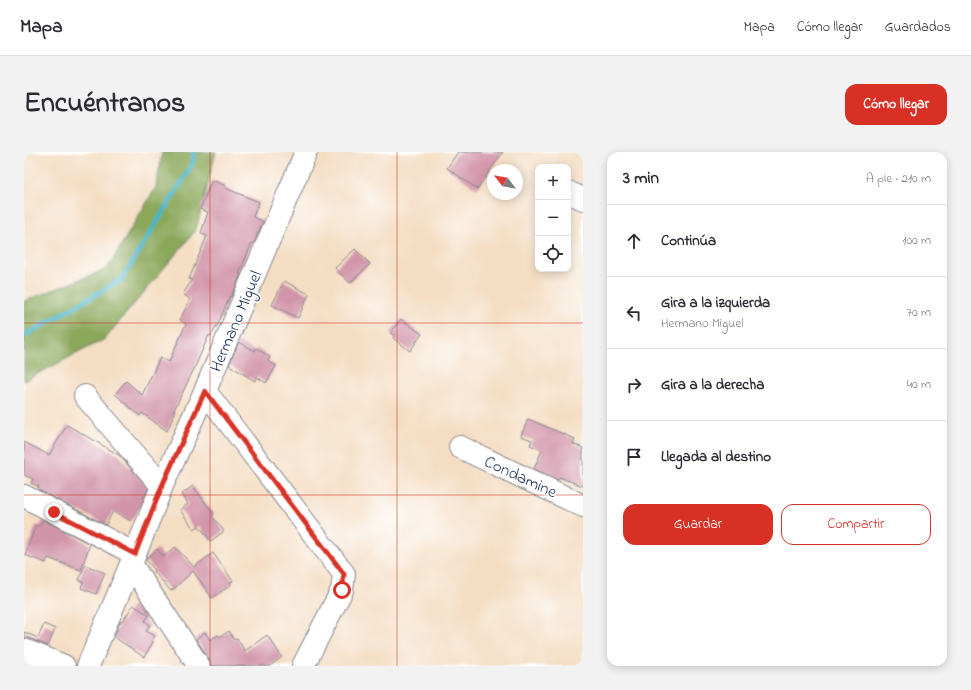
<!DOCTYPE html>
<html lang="es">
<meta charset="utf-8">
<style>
:root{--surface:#fff;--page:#f2f2f3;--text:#2b2b33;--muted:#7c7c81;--line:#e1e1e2;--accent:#d93025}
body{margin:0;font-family:"Indie Flower",sans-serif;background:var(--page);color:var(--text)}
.controls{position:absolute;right:12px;top:12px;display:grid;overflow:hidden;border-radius:8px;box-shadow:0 2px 10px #0003}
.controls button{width:36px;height:36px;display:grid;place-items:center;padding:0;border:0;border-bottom:1px solid var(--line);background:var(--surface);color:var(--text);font:20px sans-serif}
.compass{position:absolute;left:463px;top:12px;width:36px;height:36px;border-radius:50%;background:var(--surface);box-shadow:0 2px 10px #0003;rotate:301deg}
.stop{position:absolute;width:12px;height:12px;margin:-9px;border:3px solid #d93025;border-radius:50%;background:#fff}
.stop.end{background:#d93025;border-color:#fff;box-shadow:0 1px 4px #0008}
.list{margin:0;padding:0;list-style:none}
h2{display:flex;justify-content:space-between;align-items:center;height:52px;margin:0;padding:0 16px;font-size:17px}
h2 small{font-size:13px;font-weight:400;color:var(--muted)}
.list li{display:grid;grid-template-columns:26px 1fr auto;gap:12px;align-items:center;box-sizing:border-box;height:72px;padding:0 16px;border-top:1px solid var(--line)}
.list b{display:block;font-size:15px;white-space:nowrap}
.list p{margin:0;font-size:13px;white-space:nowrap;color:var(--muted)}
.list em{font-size:13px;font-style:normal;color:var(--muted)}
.actions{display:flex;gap:8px;padding:12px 16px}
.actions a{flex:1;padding:9px 0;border:1px solid var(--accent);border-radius:12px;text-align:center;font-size:14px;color:var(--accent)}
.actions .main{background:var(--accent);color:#fff}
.icon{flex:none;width:22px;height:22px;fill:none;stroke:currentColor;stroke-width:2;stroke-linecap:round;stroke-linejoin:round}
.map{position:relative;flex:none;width:559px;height:514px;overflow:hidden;border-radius:12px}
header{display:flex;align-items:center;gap:24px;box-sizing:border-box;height:56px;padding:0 20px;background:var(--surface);border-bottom:1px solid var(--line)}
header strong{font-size:19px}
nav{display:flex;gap:22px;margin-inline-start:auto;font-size:14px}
.intro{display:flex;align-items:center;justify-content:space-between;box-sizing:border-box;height:96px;padding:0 24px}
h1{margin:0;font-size:28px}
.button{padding:10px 18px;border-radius:12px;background:var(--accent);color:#fff;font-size:14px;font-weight:700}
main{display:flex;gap:24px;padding:0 24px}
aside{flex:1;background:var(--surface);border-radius:12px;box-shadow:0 2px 10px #0003}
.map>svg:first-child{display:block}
.forest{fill:#8aa75a;stroke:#526b5c}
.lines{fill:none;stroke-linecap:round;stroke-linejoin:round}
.stream{stroke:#4ab5c8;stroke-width:5}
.building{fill:#d194a9}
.minor-casing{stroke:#888690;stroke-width:24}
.minor{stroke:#fff;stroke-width:22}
.route{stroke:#d93025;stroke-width:5}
.grid{fill:none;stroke:#c8321e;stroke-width:1;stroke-opacity:0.55}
.labels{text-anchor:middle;stroke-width:3;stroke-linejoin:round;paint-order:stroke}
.street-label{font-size:17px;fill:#1b2f5e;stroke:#fff}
</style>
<header>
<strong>Mapa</strong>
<nav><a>Mapa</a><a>Cómo llegar</a><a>Guardados</a></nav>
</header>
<div class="intro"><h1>Encuéntranos</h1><a class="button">Cómo llegar</a></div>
<main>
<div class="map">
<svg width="559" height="514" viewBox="0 0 559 514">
<rect width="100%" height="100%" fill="#fff"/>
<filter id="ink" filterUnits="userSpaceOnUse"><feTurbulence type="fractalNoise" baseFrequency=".025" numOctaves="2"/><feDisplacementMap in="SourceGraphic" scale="8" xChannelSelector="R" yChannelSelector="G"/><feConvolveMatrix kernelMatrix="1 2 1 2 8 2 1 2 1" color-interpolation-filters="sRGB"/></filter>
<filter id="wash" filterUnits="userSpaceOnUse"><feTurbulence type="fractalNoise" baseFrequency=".012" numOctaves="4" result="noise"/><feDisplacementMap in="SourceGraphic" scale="16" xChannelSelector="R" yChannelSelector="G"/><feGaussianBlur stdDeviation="0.9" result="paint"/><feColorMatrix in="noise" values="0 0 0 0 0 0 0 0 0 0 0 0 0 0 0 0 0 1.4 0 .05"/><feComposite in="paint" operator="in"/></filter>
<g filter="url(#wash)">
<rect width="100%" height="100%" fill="#f4ddc2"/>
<path class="forest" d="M 138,0 L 192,0 L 172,78 L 81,187 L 0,229 L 0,149 L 83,117 L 132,35 Z"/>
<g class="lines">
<path class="stream" d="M 0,184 L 98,127 L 168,13 L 170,0"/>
</g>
<g id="blocks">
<path class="building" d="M 434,0 L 479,0 L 453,37 L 423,16 Z
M 188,28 L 202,34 L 201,36 L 235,50 L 229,65 L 239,69 L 230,91 L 228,91 L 215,122 L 217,122 L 207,145 L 206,144 L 195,170 L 187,184 L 185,183 L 170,217 L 149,260 L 151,261 L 143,279 L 118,261 L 116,264 L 91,242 L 102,229 L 118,243 L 136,206 L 145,210 L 162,172 L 156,168 L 166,147 L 159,142 L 168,128 L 165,127 L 183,84 L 177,81 L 184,60 L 176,57 Z
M 331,97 L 346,112 L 326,131 L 311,116 Z
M 260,129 L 285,142 L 274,166 L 248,153 Z
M 377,167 L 398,182 L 386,199 L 369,186 L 370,183 L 366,181 Z
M 215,190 L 231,199 L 232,196 L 246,205 L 244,209 L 252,214 L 242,231 L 233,225 L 231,229 L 205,213 Z
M 504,267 L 551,287 L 549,292 L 559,296 L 559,334 L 535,325 L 534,328 L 510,317 L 518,298 L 506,293 L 508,288 L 497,284 Z
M 43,273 L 95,303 L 124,336 L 119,349 L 107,369 L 89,359 L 82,373 L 15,338 L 14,334 L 7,331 L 9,327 L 0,323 L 0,290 L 25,303 Z
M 169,334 L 190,362 L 188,364 L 200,379 L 187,389 L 175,374 L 170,377 L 156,358 L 164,352 L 158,342 Z
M 19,368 L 66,392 L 57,418 L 24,406 L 22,411 L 1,403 L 12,373 L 16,374 Z
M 151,395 L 170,415 L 189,401 L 209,429 L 206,431 L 207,433 L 188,446 L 169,419 L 147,439 L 129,419 L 131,418 L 122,408 L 123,406 L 133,397 L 140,405 Z
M 61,413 L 81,421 L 72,442 L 57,436 L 59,430 L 55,428 Z
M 109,453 L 125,463 L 121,469 L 126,473 L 122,479 L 131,484 L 127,489 L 129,490 L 120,505 L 90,485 L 95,472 L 98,468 L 99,469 Z
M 20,472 L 31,477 L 24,494 L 5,486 L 0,486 L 0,480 L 14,486 Z
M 205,479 L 210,488 L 213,486 L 221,499 L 243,483 L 258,505 L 246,514 L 187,514 L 185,507 L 172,487 L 181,480 L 186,488 L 194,483 L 196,485 Z"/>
</g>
</g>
<g filter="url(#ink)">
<use href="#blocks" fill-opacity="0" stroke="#888690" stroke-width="1"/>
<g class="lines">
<g class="minor-casing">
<path id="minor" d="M 544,40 L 559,47
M 181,239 L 320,422 L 318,438 L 279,514
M 61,244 L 138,334
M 436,295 L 559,354
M 0,344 L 111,402
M 107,412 L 175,514
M 0,498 L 40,514
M 64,514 L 107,412 L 138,334 L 181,239 L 282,0"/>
</g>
<use href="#minor" class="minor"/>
</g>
</g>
<g class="lines" filter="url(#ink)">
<path class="route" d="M 30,360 L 111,402 L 138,334 L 181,239 L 320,422 L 318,438"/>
</g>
<path class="grid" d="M 186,0 L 186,514M 373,0 L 373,514M 0,171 L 559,171M 0,343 L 559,343"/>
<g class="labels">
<g class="street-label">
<text transform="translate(211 169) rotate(-67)" y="6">Hermano Miguel</text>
<text transform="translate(497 324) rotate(25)" y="6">Condamine</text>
</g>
</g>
</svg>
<div class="controls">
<button>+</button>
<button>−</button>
<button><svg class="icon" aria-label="locate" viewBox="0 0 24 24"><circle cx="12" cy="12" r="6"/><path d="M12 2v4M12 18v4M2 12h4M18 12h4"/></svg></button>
</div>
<svg class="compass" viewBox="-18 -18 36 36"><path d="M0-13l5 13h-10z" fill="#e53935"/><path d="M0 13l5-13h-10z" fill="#7c7c81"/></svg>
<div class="stop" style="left:318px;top:438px"></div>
<div class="stop end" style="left:30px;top:360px"></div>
</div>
<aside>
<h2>3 min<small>A pie · 210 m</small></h2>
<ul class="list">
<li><svg class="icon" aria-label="ahead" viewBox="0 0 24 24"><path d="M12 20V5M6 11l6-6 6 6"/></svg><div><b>Continúa</b></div><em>100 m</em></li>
<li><svg class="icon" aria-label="left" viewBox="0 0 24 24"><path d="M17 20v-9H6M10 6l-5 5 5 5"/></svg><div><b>Gira a la izquierda</b><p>Hermano Miguel</p></div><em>70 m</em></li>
<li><svg class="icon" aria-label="right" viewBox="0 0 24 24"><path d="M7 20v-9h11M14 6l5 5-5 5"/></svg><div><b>Gira a la derecha</b></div><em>40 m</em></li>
<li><svg class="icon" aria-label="arrive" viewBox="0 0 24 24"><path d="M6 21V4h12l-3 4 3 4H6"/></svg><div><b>Llegada al destino</b></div></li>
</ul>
<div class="actions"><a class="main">Guardar</a><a>Compartir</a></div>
</aside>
</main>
